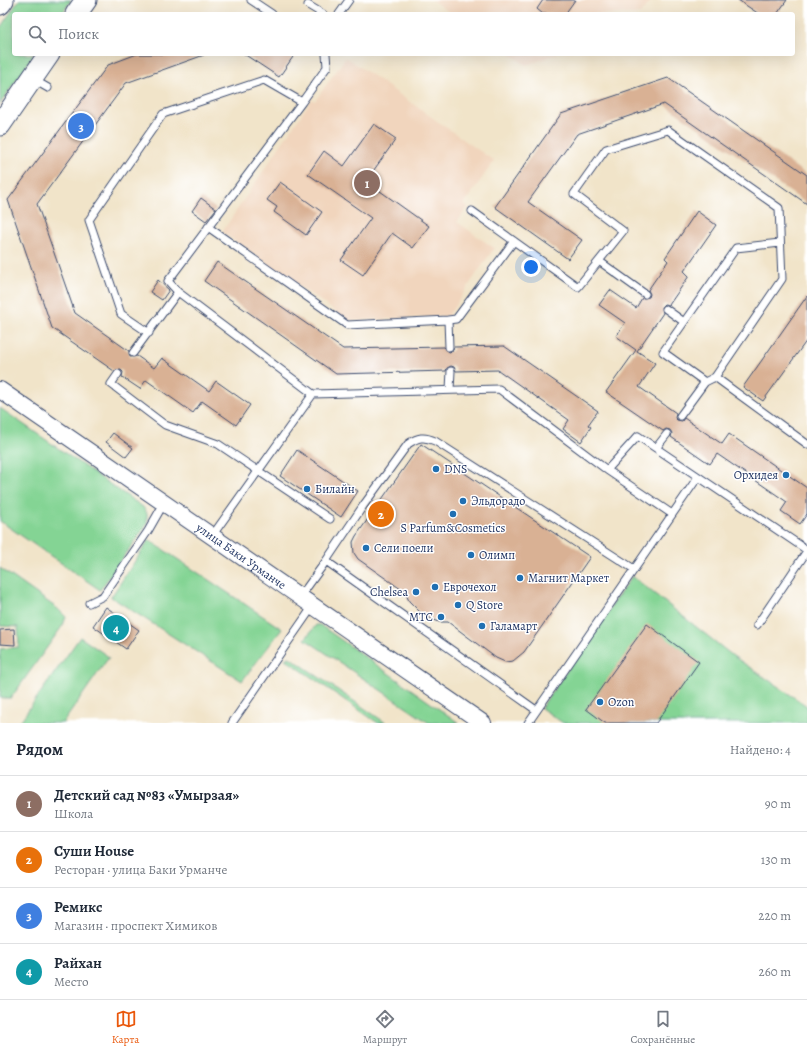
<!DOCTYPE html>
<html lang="ru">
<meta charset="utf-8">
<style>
:root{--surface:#fff;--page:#f6f6f7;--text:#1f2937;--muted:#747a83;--line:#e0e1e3;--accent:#ea580c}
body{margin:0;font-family:Alegreya,serif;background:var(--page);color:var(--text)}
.you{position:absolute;left:531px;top:267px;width:14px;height:14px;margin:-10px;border:3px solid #fff;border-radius:50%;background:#1a73e8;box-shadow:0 0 0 6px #1a73e833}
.badge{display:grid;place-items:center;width:26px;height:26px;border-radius:50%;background:var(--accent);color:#fff;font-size:13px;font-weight:700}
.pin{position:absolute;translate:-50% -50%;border:2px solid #fff;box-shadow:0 1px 4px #0006}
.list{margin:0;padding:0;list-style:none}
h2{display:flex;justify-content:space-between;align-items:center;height:52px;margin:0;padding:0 16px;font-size:17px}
h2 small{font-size:13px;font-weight:400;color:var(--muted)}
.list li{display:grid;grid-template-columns:26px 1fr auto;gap:12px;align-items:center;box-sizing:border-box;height:56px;padding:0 16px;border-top:1px solid var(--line)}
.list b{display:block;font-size:15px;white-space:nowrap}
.list p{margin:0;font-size:13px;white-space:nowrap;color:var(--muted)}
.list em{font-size:13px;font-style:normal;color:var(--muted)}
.icon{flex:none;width:22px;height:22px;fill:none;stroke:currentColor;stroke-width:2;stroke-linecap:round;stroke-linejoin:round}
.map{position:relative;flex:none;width:807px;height:723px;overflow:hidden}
.search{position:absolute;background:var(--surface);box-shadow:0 4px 16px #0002;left:12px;right:12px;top:12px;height:44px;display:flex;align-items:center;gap:10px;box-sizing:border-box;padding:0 14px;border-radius:4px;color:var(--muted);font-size:15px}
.sheet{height:276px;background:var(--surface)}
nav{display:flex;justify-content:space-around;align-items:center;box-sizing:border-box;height:56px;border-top:1px solid var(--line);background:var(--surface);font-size:11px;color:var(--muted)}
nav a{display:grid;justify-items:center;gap:2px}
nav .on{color:var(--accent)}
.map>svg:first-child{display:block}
.built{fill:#f1d5bd}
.green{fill:#84d494;stroke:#508279}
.building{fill:#d9b194}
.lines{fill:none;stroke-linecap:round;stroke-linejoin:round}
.service-casing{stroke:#3b4a6e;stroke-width:9}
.tertiary-casing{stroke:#3b4a6e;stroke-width:18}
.primary-casing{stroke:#3b4a6e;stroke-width:23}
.service{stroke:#fff;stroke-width:7}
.tertiary{stroke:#fff;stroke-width:16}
.primary{stroke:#fff;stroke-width:21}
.poi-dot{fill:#1f6fb2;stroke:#fff;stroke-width:1.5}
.labels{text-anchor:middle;stroke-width:3;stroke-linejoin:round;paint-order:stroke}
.poi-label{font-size:12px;fill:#1b2f5e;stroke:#fff;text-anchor:start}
.street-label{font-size:12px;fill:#1b2f5e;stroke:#fff}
</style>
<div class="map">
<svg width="807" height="723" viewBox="0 0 807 723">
<rect width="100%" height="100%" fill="#fff"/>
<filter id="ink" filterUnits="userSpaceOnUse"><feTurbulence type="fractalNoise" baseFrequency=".025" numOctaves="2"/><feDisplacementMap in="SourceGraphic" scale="8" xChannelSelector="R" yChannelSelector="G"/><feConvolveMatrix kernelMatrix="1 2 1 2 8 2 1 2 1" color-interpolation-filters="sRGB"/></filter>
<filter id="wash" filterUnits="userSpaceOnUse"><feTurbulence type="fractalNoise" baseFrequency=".012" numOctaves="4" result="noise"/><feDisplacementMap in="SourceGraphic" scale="16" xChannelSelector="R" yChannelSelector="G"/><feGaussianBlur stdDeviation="0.9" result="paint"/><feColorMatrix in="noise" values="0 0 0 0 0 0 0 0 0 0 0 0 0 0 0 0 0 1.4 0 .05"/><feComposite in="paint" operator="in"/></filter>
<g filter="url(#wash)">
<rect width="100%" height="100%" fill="#f1e4c9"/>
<path class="built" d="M 432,0 L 652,0 L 640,14 L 452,14 Z
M 510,54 L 558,54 L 526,65 Z
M 346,57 L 494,161 L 464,204 L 468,207 L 457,222 L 494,248 L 448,316 L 349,321 L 222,232 L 312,99 L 315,101 Z"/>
<path class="green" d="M 19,0 L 71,0 L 62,14 L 14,14 L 14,54 L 34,54 L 0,104 L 0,28 Z
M 0,408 L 143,507 L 147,513 L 147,524 L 100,590 L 0,521 Z
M 149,540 L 282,629 L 242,681 L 111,597 Z
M 0,568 L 58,609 L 66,617 L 63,625 L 11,698 L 0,698 L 0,649 L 19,647 L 18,627 L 0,626 Z
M 632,576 L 733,656 L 807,706 L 807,723 L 563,723 L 541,708 Z
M 316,625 L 320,625 L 459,723 L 429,723 L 305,639 Z
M 80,637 L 109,657 L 63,723 L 19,723 Z
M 289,657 L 291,658 L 386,723 L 378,723 L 285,659 Z"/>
<g id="blocks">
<path class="building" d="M 543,0 L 575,0 L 565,14 L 543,14 L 537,9 Z
M 738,0 L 787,0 L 777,14 L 759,14 Z
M 137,54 L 203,54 L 204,55 L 126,83 L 37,204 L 75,313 L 129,351 L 130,357 L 137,356 L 154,368 L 162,358 L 209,391 L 216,381 L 250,405 L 236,425 L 202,401 L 193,413 L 146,380 L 140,389 L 122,377 L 123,372 L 121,370 L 114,371 L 52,328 L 8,200 L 108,65 Z
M 244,54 L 295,54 L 279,77 Z
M 668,78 L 807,175 L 807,204 L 664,104 L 577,134 L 528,202 L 582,240 L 568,259 L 495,207 L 561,114 Z
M 374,124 L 396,139 L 366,181 L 429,226 L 413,248 L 392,233 L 363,275 L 341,260 L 371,218 L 308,174 L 324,151 L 344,166 Z
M 280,182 L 322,212 L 306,235 L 274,212 L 277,207 L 267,200 Z
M 201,198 L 216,209 L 206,221 L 192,211 Z
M 697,211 L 716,225 L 684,271 L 689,276 L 669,305 L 664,304 L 662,306 L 663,313 L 637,351 L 655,363 L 639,387 L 676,413 L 675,418 L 677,420 L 682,421 L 684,418 L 722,444 L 729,434 L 807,488 L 807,514 L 800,524 L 781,511 L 787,502 L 717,454 L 710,464 L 671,437 L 672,433 L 670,430 L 666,429 L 663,431 L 606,392 L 636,350 L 616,336 L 625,323 L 599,305 L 610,290 L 636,308 L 642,298 L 649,297 L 650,294 L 648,290 L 668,261 L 665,258 Z
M 217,262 L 343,349 L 444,347 L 449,352 L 452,351 L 454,347 L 504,346 L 598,411 L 588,425 L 591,427 L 581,442 L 563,429 L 569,420 L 498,370 L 456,371 L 454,367 L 451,366 L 447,368 L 446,371 L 336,374 L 204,281 Z
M 158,280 L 169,290 L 162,300 L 150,292 Z
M 807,296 L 807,340 L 763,401 L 743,387 Z
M 113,433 L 133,448 L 126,457 L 106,442 Z
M 421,444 L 590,557 L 524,652 L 513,661 L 505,662 L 496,658 L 448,622 L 439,622 L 423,615 L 409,601 L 405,592 L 358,559 L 354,553 L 353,542 L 356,536 Z
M 297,450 L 358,491 L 341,517 L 280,476 Z
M 106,607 L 139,630 L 126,649 L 93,626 Z
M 647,624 L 699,662 L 656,723 L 605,723 L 586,709 Z
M 14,629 L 15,645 L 0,644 L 0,630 Z"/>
</g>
</g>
<g filter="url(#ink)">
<use href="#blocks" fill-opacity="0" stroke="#3b4a6e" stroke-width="1"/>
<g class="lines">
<g class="service-casing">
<path id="service" d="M 251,0 L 272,14
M 308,5 L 323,14
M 339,14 L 349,0
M 34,80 L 48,88
M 472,211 L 578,287 L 623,231 L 574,194 L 606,149 L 668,130 L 779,208 L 782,279 L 715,377 L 807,444
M 208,227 L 347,325 L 448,320 L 449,347
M 599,261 L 645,294
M 666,309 L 684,322
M 448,320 L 456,319 L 514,241
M 149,333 L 121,314 L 89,220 L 163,114 L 264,80 L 302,102 L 327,67 L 326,54
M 133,353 L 178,292
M 118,374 L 111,384 L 165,425 L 218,444 L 330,519
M 715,377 L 705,382 L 663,352 L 736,248 L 780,243
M 450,389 L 451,371
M 313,394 L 499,389 L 607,470 L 638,436 L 807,550
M 680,416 L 705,382
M 656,448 L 667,434
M 607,470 L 672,514
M 212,536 L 313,394 L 178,292 L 168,281 L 302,102
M 326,561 L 363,506 L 408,444 C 418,437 424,436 435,441 L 634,569
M 300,597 L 326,561 L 536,710
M 89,603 L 103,596 L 148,531 L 164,503
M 757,625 L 807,551
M 232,723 L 313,606
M 528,723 L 698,477"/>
</g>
<g class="tertiary-casing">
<g id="tertiary">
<path id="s1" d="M 0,390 L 483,723"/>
</g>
</g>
<g class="primary-casing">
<path id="primary" d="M 0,4 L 3,0
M 76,14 L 86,0
M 0,125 L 49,54"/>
</g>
<use href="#service" class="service"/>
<use href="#tertiary" class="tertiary"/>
<use href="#primary" class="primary"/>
</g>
</g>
<g class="poi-dot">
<circle cx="436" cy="469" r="4"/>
<circle cx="786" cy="475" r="4"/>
<circle cx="307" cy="489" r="4"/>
<circle cx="463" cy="501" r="4"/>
<circle cx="453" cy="514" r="4"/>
<circle cx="366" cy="548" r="4"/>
<circle cx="471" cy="555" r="4"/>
<circle cx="520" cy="578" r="4"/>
<circle cx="435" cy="587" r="4"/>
<circle cx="416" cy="592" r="4"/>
<circle cx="458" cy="605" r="4"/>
<circle cx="441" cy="617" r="4"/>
<circle cx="482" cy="626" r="4"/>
<circle cx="600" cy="702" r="4"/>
</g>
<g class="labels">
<g class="poi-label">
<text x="444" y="473">DNS</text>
<text x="778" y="479" text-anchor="end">Орхидея</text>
<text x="315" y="493">Билайн</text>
<text x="471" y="505">Эльдорадо</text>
<text x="453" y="532" text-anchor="middle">S Parfum&amp;Cosmetics</text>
<text x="374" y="552">Сели поели</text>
<text x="479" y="559">Олимп</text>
<text x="528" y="582">Магнит Маркет</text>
<text x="443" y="591">Еврочехол</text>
<text x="408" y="596" text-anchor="end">Chelsea</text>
<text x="466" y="609">Q Store</text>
<text x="433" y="621" text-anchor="end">МТС</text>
<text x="490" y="630">Галамарт</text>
<text x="608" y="706">Ozon</text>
</g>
<g class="street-label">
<text dy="4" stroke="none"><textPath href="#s1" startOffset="293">улица Баки Урманче</textPath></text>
</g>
</g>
</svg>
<div class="you"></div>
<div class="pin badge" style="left:367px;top:183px;background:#8d6e63">1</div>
<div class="pin badge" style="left:381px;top:514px;background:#e8710a">2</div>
<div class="pin badge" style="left:81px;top:126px;background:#3f7fe0">3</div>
<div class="pin badge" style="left:116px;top:628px;background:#0f9aa8">4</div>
<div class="search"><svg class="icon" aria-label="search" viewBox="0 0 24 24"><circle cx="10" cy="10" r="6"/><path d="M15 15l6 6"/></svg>Поиск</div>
</div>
<section class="sheet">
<h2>Рядом<small>Найдено: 4</small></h2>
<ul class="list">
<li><span class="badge" style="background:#8d6e63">1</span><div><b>Детский сад №83 «Умырзая»</b><p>Школа</p></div><em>90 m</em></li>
<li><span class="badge" style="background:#e8710a">2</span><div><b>Суши House</b><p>Ресторан · улица Баки Урманче</p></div><em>130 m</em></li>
<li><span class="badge" style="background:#3f7fe0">3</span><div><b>Ремикс</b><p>Магазин · проспект Химиков</p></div><em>220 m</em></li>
<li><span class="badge" style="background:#0f9aa8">4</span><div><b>Райхан</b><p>Место</p></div><em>260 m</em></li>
</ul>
</section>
<nav>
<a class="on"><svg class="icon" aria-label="map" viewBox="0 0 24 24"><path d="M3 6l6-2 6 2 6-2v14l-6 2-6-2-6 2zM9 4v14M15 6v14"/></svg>Карта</a>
<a><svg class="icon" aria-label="directions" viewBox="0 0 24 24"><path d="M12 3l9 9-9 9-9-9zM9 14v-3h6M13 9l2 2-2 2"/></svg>Маршрут</a>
<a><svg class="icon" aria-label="saved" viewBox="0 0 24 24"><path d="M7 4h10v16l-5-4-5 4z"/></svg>Сохранённые</a>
</nav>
